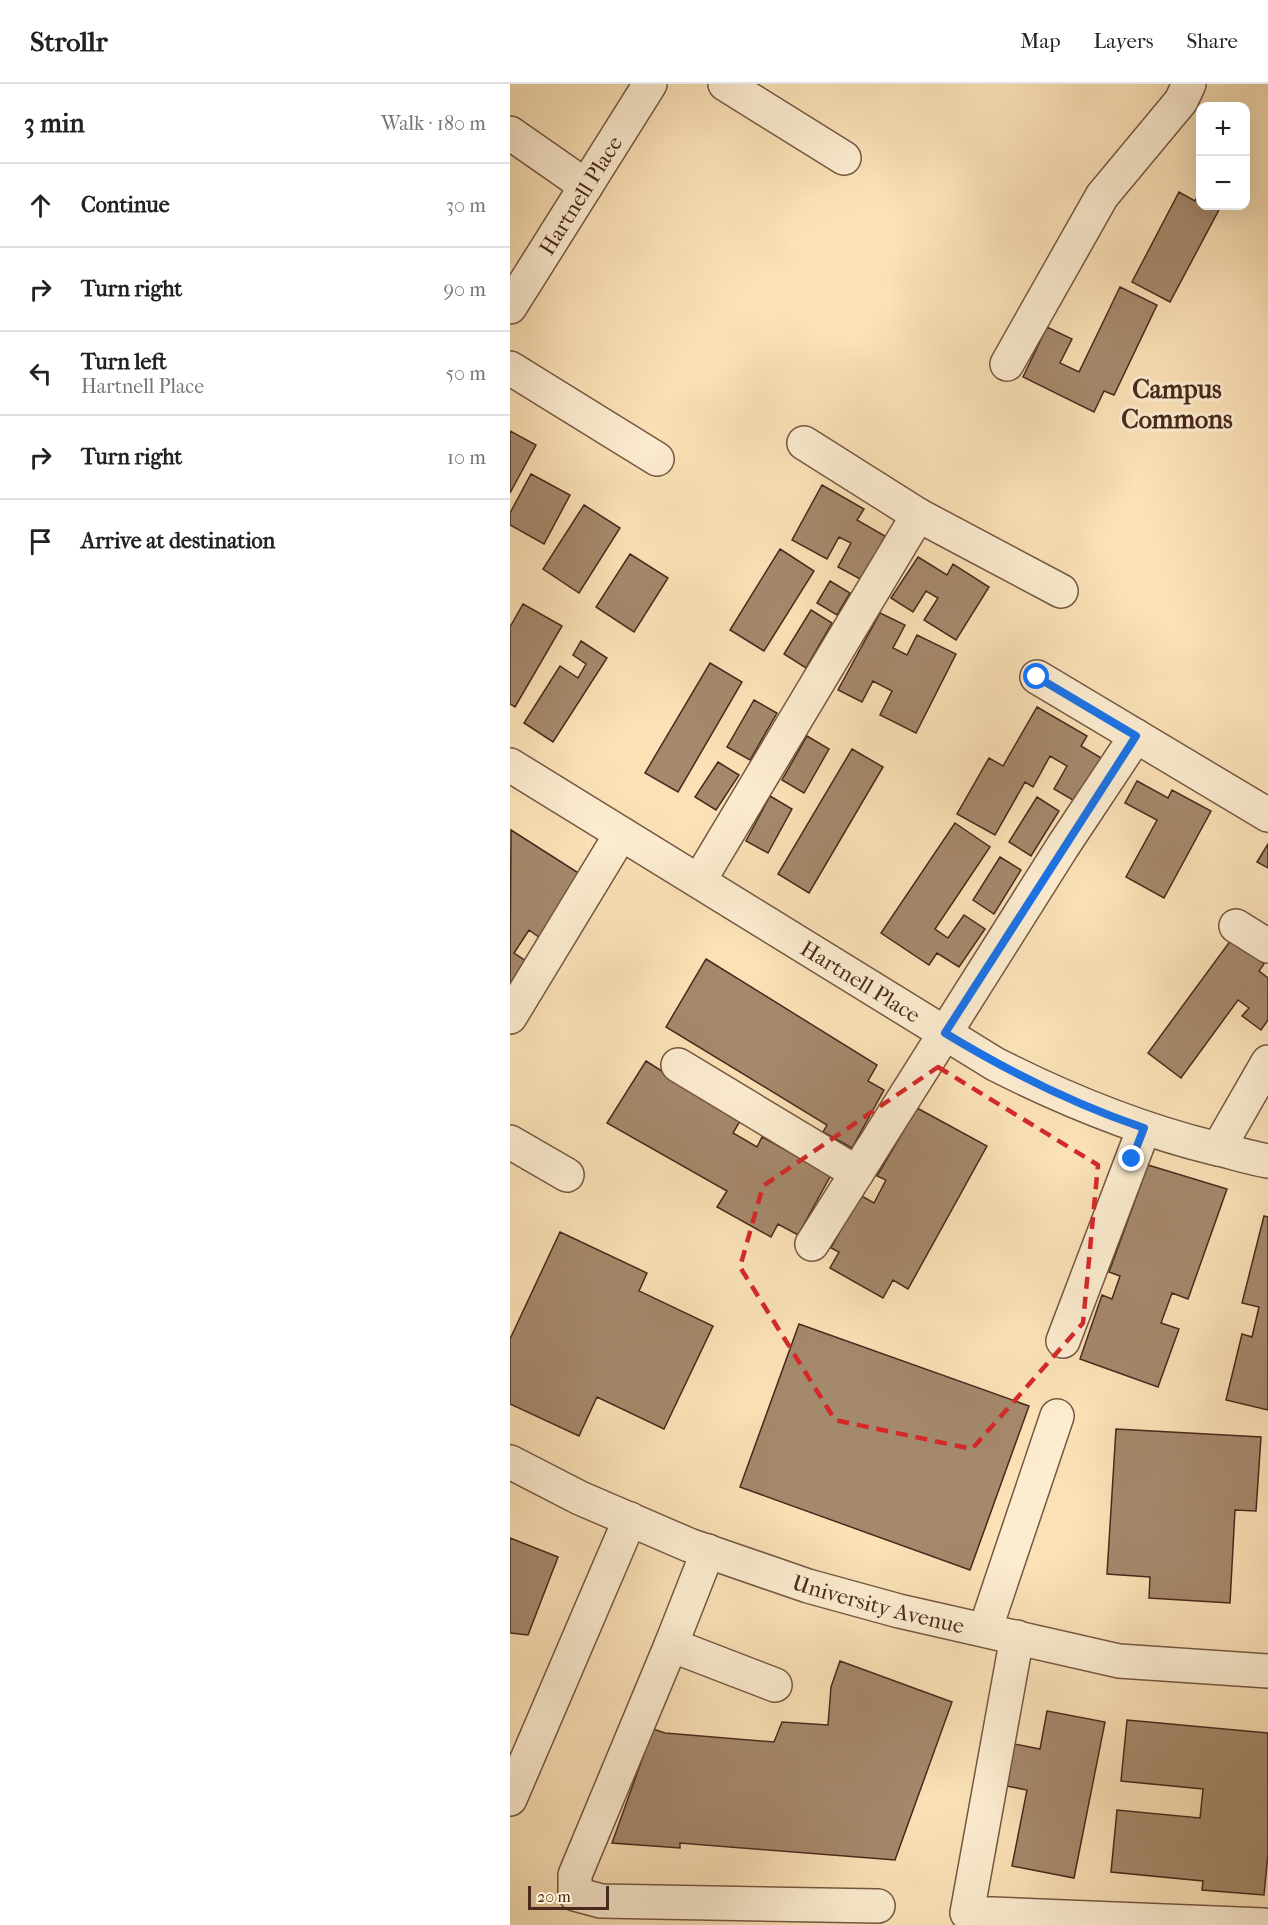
<!DOCTYPE html>
<meta charset="utf-8">
<style>
:root{--surface:#fff;--page:#f2f2f2;--text:#222;--muted:#767676;--line:#e0e0e0}
body{margin:0;font-family:"IM FELL French Canon",serif;background:var(--page);color:var(--text)}
.controls{position:absolute;right:18px;top:18px;display:grid;overflow:hidden;border-radius:12px;box-shadow:0 6px 24px #0002}
.controls button{width:54px;height:54px;display:grid;place-items:center;padding:0;border:0;border-bottom:2px solid var(--line);background:var(--surface);color:var(--text);font:30px sans-serif}
.scale{position:absolute;left:18px;bottom:15px;width:81px;box-sizing:border-box;padding-left:6px;border:3px solid #49291c;border-top:0;font-size:16px;line-height:21px;white-space:nowrap;color:#49291c;-webkit-text-stroke:4px #fcecd0;paint-order:stroke}
.stop{position:absolute;width:18px;height:18px;margin:-14px;border:4px solid #1a73e8;border-radius:50%;background:#fff}
.stop.end{background:#1a73e8;border-color:#fff;box-shadow:0 2px 6px #0008}
.list{margin:0;padding:0;list-style:none}
h2{display:flex;justify-content:space-between;align-items:center;height:78px;margin:0;padding:0 24px;font-size:26px}
h2 small{font-size:20px;font-weight:400;color:var(--muted)}
.list li{display:grid;grid-template-columns:39px 1fr auto;gap:18px;align-items:center;box-sizing:border-box;height:84px;padding:0 24px;border-top:2px solid var(--line)}
.list b{display:block;font-size:22px;white-space:nowrap}
.list p{margin:0;font-size:20px;white-space:nowrap;color:var(--muted)}
.list em{font-size:20px;font-style:normal;color:var(--muted)}
.icon{flex:none;width:33px;height:33px;fill:none;stroke:currentColor;stroke-width:2;stroke-linecap:round;stroke-linejoin:round}
.map{position:relative;flex:none;width:758px;height:1841px;overflow:hidden}
header{display:flex;align-items:center;gap:36px;box-sizing:border-box;height:84px;padding:0 30px;background:var(--surface);border-bottom:2px solid var(--line)}
header strong{font-size:28px}
nav{display:flex;gap:33px;margin-inline-start:auto;font-size:21px}
main{display:flex}
aside{flex:1;background:var(--surface)}
.map>svg:first-child{display:block}
.building{fill:#a5896c;stroke:#49291c;stroke-width:1.5}
.lines{fill:none;stroke-linecap:round;stroke-linejoin:round}
.minor-casing{stroke:#755742;stroke-width:36}
.minor{stroke:#fcecd0;stroke-width:33}
.route{stroke:#1a73e8;stroke-width:8}
.marked{fill:none;stroke:#d62828;stroke-width:4.5;stroke-dasharray:12 8;stroke-linejoin:round}
.labels{text-anchor:middle;stroke-width:6;stroke-linejoin:round;paint-order:stroke}
.street-label{font-size:22px;fill:#49291c;stroke:#fcecd0}
.quarter-label{font-size:26px;font-weight:bold;fill:#49291c;stroke:#fcecd0}
</style>
<header>
<strong>Strollr</strong>
<nav><a>Map</a><a>Layers</a><a>Share</a></nav>
</header>
<main>
<aside>
<h2>3 min<small>Walk · 180 m</small></h2>
<ul class="list">
<li><svg class="icon" aria-label="ahead" viewBox="0 0 24 24"><path d="M12 20V5M6 11l6-6 6 6"/></svg><div><b>Continue</b></div><em>30 m</em></li>
<li><svg class="icon" aria-label="right" viewBox="0 0 24 24"><path d="M7 20v-9h11M14 6l5 5-5 5"/></svg><div><b>Turn right</b></div><em>90 m</em></li>
<li><svg class="icon" aria-label="left" viewBox="0 0 24 24"><path d="M17 20v-9H6M10 6l-5 5 5 5"/></svg><div><b>Turn left</b><p>Hartnell Place</p></div><em>50 m</em></li>
<li><svg class="icon" aria-label="right" viewBox="0 0 24 24"><path d="M7 20v-9h11M14 6l5 5-5 5"/></svg><div><b>Turn right</b></div><em>10 m</em></li>
<li><svg class="icon" aria-label="arrive" viewBox="0 0 24 24"><path d="M6 21V4h12l-3 4 3 4H6"/></svg><div><b>Arrive at destination</b></div></li>
</ul>
</aside>
<div class="map">
<svg width="758" height="1841" viewBox="0 0 758 1841">
<rect width="100%" height="100%" fill="#fae1b6"/>
<filter id="stains"><feTurbulence type="fractalNoise" baseFrequency=".00333" numOctaves="4"/><feColorMatrix values="0 0 0 0 .2 0 0 0 0 .09 0 0 0 0 .02 0 0 0 .5 -.17"/></filter>
<radialGradient id="worn" r=".72"><stop offset=".6" stop-color="#630" stop-opacity="0"/><stop offset="1" stop-color="#630" stop-opacity=".3"/></radialGradient>
<path class="building" d="M 690,106 L 690,122 L 711,122 L 660,218 L 622,198 L 669,108 L 685,117 Z
M 610,203 L 647,221 L 604,311 L 594,307 L 584,328 L 513,293 L 537,243 L 562,255 L 550,279 L 569,288 Z
M 0,347 L 26,361 L 0,409 Z
M 21,390 L 60,411 L 34,460 L 0,441 L 0,429 Z
M 312,401 L 354,425 L 347,436 L 375,452 L 352,496 L 328,483 L 341,459 L 329,453 L 317,475 L 282,456 Z
M 74,421 L 110,444 L 69,509 L 33,485 Z
M 270,465 L 304,487 L 254,567 L 220,546 Z
M 120,470 L 158,494 L 124,548 L 86,523 Z
M 408,473 L 437,491 L 443,480 L 479,503 L 446,556 L 414,536 L 428,514 L 416,507 L 403,528 L 381,514 Z
M 320,497 L 340,509 L 327,531 L 307,519 Z
M 13,520 L 52,542 L 5,623 L 0,620 L 0,543 Z
M 301,526 L 322,539 L 296,584 L 274,570 Z
M 370,529 L 395,541 L 383,564 L 397,571 L 407,551 L 446,570 L 406,649 L 370,631 L 382,607 L 363,597 L 352,618 L 328,606 Z
M 71,557 L 97,574 L 43,658 L 14,639 L 50,582 L 68,594 L 76,580 L 63,571 Z
M 200,579 L 232,598 L 168,708 L 135,689 Z
M 244,616 L 267,629 L 240,676 L 217,663 Z
M 527,623 L 577,652 L 571,662 L 593,675 L 568,719 L 544,705 L 557,682 L 540,672 L 523,703 L 515,698 L 485,751 L 447,730 L 479,674 L 493,682 Z
M 297,652 L 319,665 L 294,709 L 272,696 Z
M 342,665 L 373,683 L 299,809 L 268,790 Z
M 208,678 L 229,691 L 206,726 L 185,713 Z
M 627,697 L 658,714 L 662,706 L 701,727 L 654,814 L 616,793 L 647,736 L 615,719 Z
M 260,712 L 282,725 L 258,769 L 236,757 Z
M 527,713 L 549,727 L 521,772 L 499,758 Z
M 445,739 L 480,763 L 425,845 L 438,854 L 454,831 L 475,845 L 449,883 L 427,869 L 419,881 L 371,849 Z
M 1,746 L 70,790 L 30,854 L 19,846 L 4,869 L 16,877 L 0,902 Z
M 758,760 L 758,784 L 747,778 Z
M 490,773 L 511,786 L 484,830 L 463,816 Z
M 721,856 L 754,880 L 749,887 L 758,894 L 758,936 L 751,946 L 732,932 L 739,924 L 728,916 L 671,994 L 638,969 Z
M 196,875 L 367,981 L 358,997 L 374,1006 L 342,1064 L 313,1048 L 317,1041 L 156,943 Z
M 136,977 L 230,1037 L 223,1049 L 247,1063 L 252,1053 L 321,1091 L 288,1151 L 268,1140 L 261,1153 L 207,1123 L 217,1107 L 97,1039 Z
M 407,1024 L 477,1062 L 398,1205 L 383,1196 L 373,1214 L 320,1184 L 329,1168 L 321,1164 L 350,1111 L 364,1119 L 376,1096 L 367,1092 Z
M 638,1081 L 717,1105 L 678,1215 L 662,1209 L 651,1239 L 669,1245 L 648,1303 L 570,1275 L 592,1211 L 602,1215 L 610,1192 L 599,1188 Z
M 754,1132 L 758,1133 L 758,1326 L 716,1316 L 732,1250 L 742,1253 L 749,1223 L 732,1219 Z
M 50,1148 L 137,1189 L 129,1207 L 203,1242 L 154,1345 L 87,1313 L 69,1352 L 0,1320 L 0,1255 Z
M 289,1240 L 519,1322 L 460,1486 L 230,1403 Z
M 606,1345 L 751,1353 L 746,1427 L 725,1426 L 720,1519 L 639,1514 L 640,1493 L 597,1490 Z
M 0,1454 L 48,1473 L 18,1551 L 0,1549 Z
M 330,1577 L 442,1618 L 385,1776 L 170,1759 L 170,1764 L 102,1759 L 143,1645 L 155,1649 L 264,1658 L 272,1638 L 318,1641 L 321,1603 Z
M 537,1627 L 595,1638 L 564,1794 L 502,1782 L 517,1706 L 491,1701 L 499,1659 L 530,1665 Z
M 617,1636 L 758,1649 L 758,1769 L 754,1811 L 692,1806 L 693,1797 L 601,1788 L 607,1726 L 690,1734 L 693,1705 L 611,1697 Z"/>
<g class="lines">
<g class="minor-casing">
<g id="minor">
<path d="M 215,0 L 334,74"/>
<path d="M 0,49 L 76,102"/>
<path id="s1" d="M 0,223 L 140,0"/>
<path d="M 497,280 L 592,112 L 671,17 L 679,0"/>
<path d="M 0,284 L 147,375"/>
<path d="M 294,359 L 408,431 L 551,507"/>
<path d="M 527,593 L 758,731"/>
<path id="s2" d="M 0,681 L 485,980 C 556,1016 627,1045 704,1064 C 722,1068 740,1074 758,1077"/>
<path d="M 189,797 L 408,431"/>
<path d="M 726,842 L 758,862"/>
<path d="M 0,933 L 111,750"/>
<path d="M 168,981 L 347,1089"/>
<path d="M 0,1058 L 57,1091"/>
<path d="M 708,1065 L 758,978"/>
<path d="M 302,1160 L 553,762 L 626,652"/>
<path d="M 553,1257 L 634,1044"/>
<path id="s3" d="M 0,1378 L 70,1414 L 179,1461 L 298,1502 L 389,1527 L 609,1577 L 758,1587"/>
<path d="M 475,1546 L 547,1332"/>
<path d="M 507,1553 L 457,1829 L 754,1841"/>
<path d="M 161,1561 L 198,1467"/>
<path d="M 265,1601 L 161,1561 L 65,1791 L 65,1810 L 91,1817 L 368,1822"/>
<path d="M 0,1715 L 120,1435"/>
</g>
</g>
<use href="#minor" class="minor"/>
</g>
<g class="lines">
<path class="route" d="M 527,593 L 626,652 L 435,949 C 499,988 563,1020 634,1044 L 622,1075"/>
</g>
<path class="marked" d="M 428,983 L 588,1081 L 573,1239 L 462,1365 L 325,1336 L 230,1183 L 253,1102 Z"/>
<g class="labels">
<g class="street-label">
<text dy="8" stroke="none"><textPath href="#s1" startOffset="132">Hartnell Place</textPath></text>
<text dy="8" stroke="none"><textPath href="#s2" startOffset="412">Hartnell Place</textPath></text>
<text dy="8" stroke="none"><textPath href="#s3" startOffset="396">University Avenue</textPath></text>
</g>
<g class="quarter-label">
<text x="667" y="314">Campus<tspan x="667" dy="30">Commons</tspan></text>
</g>
</g>
<rect width="100%" height="100%" filter="url(#stains)"/>
<rect width="100%" height="100%" fill="url(#worn)"/>
</svg>
<div class="controls">
<button>+</button>
<button>−</button>
</div>
<div class="scale">20 m</div>
<div class="stop" style="left:527px;top:593px"></div>
<div class="stop end" style="left:622px;top:1075px"></div>
</div>
</main>
